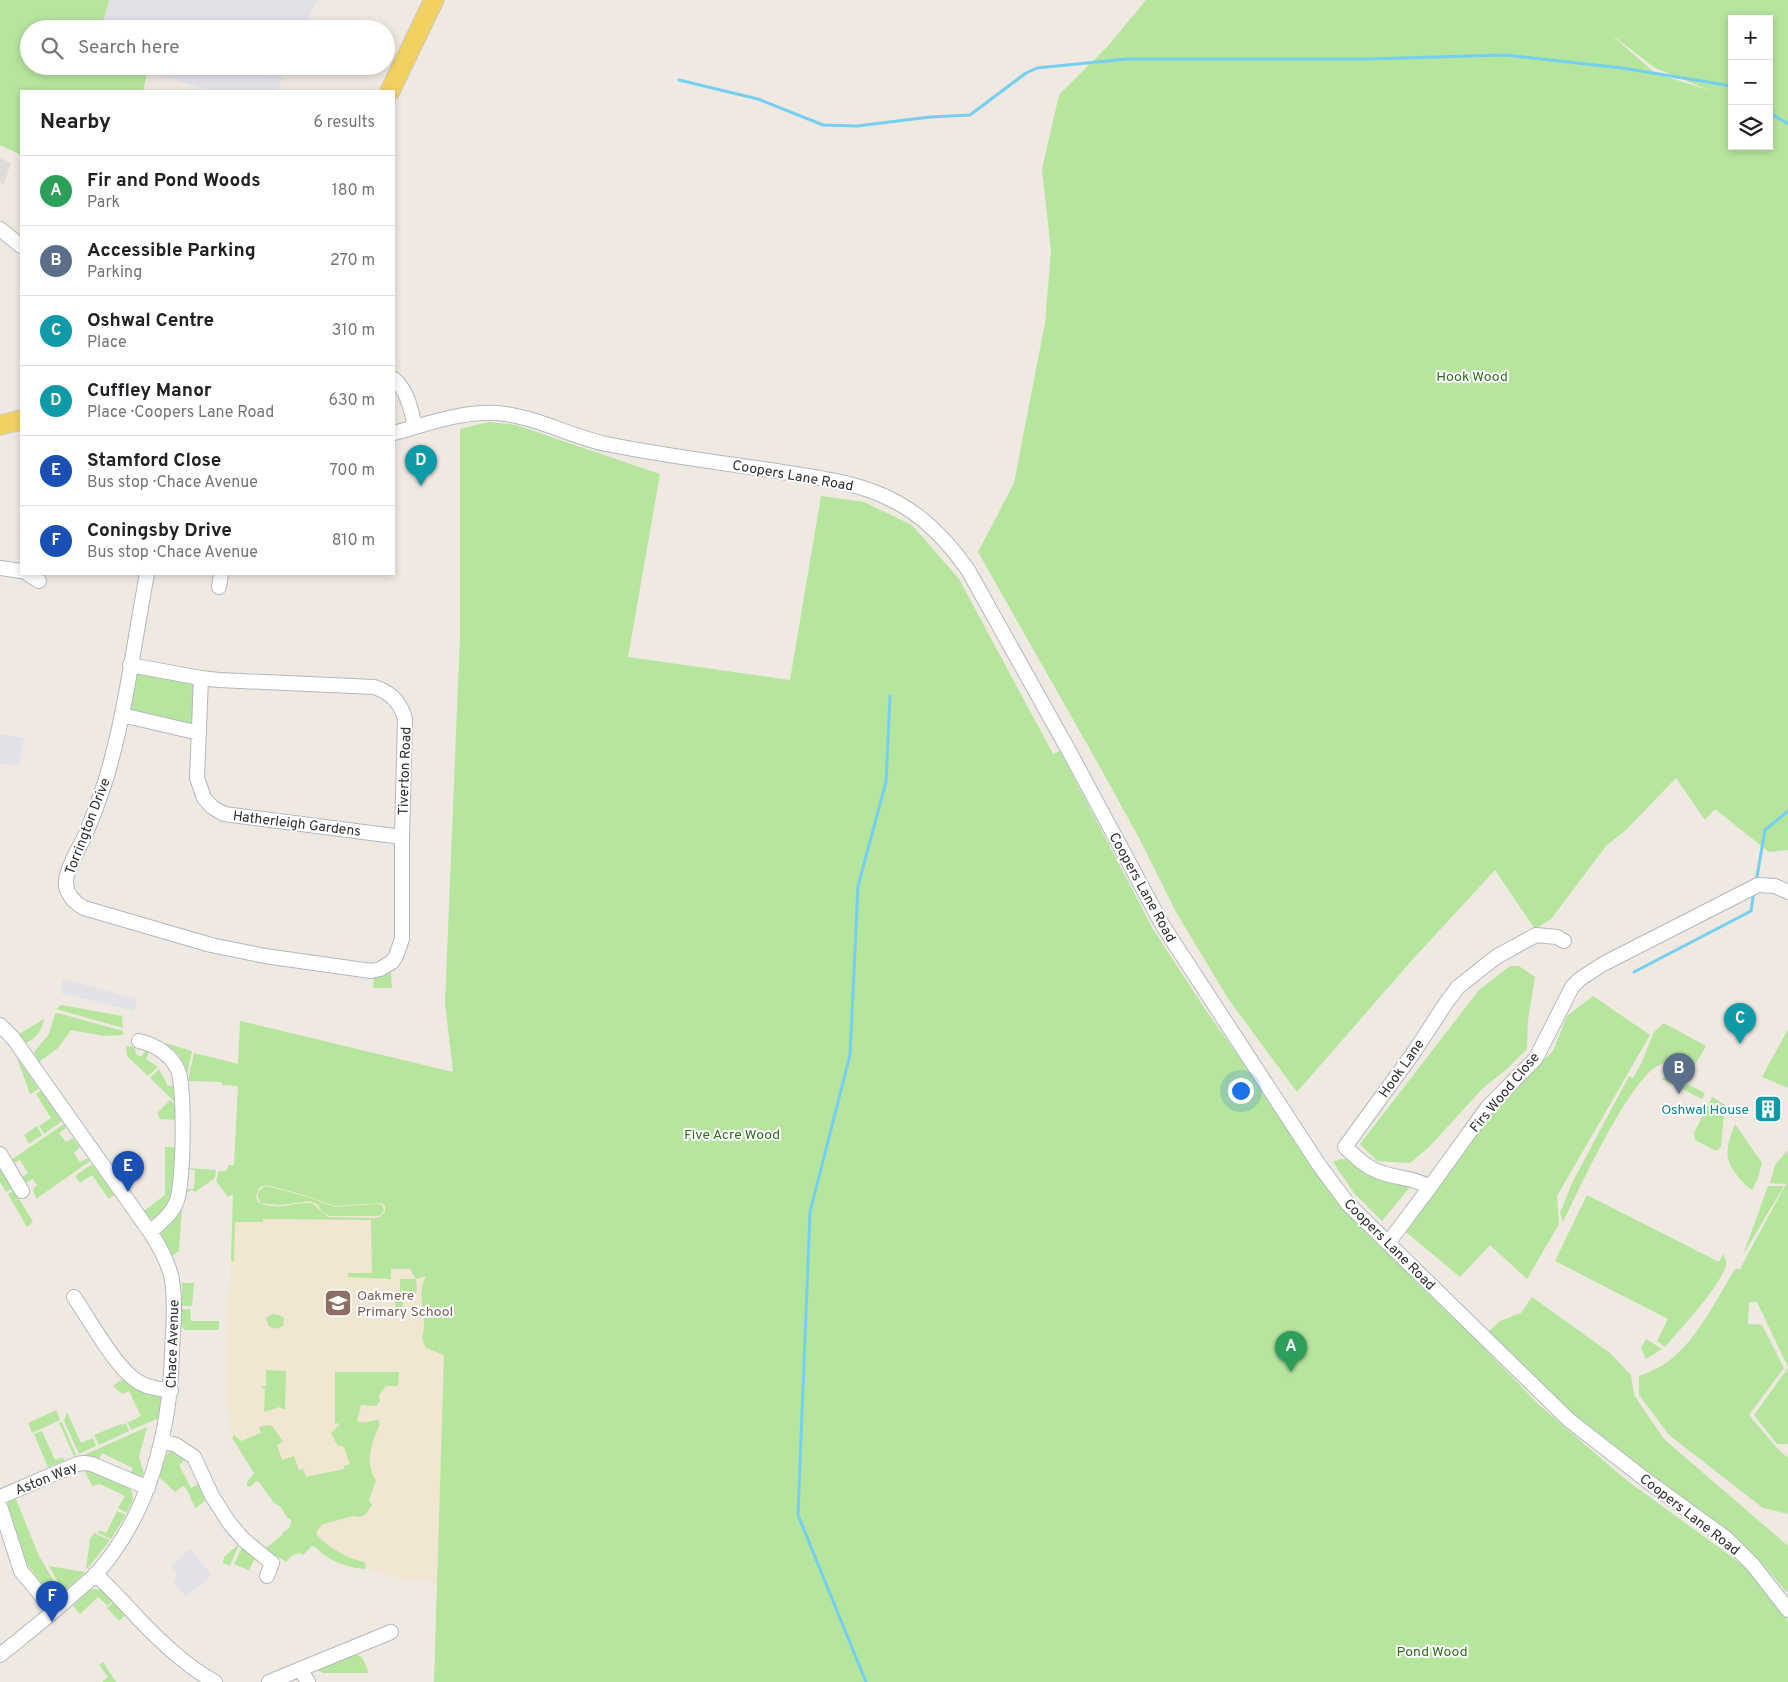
<!DOCTYPE html>
<meta charset="utf-8">
<style>
:root{--surface:#fff;--page:#f6f6f6;--text:#202124;--muted:#757577;--line:#e0e0e0;--accent:#4264fb}
body{margin:0;font-family:Overpass,sans-serif;background:var(--page);color:var(--text)}
.controls{position:absolute;right:15px;top:15px;display:grid;overflow:hidden;border-radius:0px;box-shadow:0 2px 8px #0003}
.controls button{width:45px;height:45px;display:grid;place-items:center;padding:0;border:0;border-bottom:1px solid var(--line);background:var(--surface);color:var(--text);font:25px sans-serif}
.you{position:absolute;left:1240px;top:1090px;width:18px;height:18px;margin:-12px;border:4px solid #fff;border-radius:50%;background:#1a73e8;box-shadow:0 0 0 8px #1a73e833}
.badge{display:grid;place-items:center;width:32px;height:32px;border-radius:50%;background:var(--accent);color:#fff;font-size:16px;font-weight:700}
.pin{position:absolute;translate:-50% -41px;filter:drop-shadow(0 1px 2px #0008)}
.pin::after{content:'';position:absolute;top:26px;width:18px;height:15px;background:inherit;clip-path:polygon(0 0,100% 0,50% 100%)}
.list{margin:0;padding:0;list-style:none}
h2{display:flex;justify-content:space-between;align-items:center;height:65px;margin:0;padding:0 20px;font-size:21px}
h2 small{font-size:16px;font-weight:400;color:var(--muted)}
.list li{display:grid;grid-template-columns:32px 1fr auto;gap:15px;align-items:center;box-sizing:border-box;height:70px;padding:0 20px;border-top:1px solid var(--line)}
.list b{display:block;font-size:19px;white-space:nowrap}
.list p{margin:0;font-size:16px;white-space:nowrap;color:var(--muted)}
.list em{font-size:16px;font-style:normal;color:var(--muted)}
.icon{flex:none;width:28px;height:28px;fill:none;stroke:currentColor;stroke-width:2;stroke-linecap:round;stroke-linejoin:round}
.map{position:relative;flex:none;width:1788px;height:1682px;overflow:hidden}
.search{position:absolute;background:var(--surface);box-shadow:0 2px 8px #0003;left:20px;top:20px;width:375px;height:55px;display:flex;align-items:center;gap:12px;box-sizing:border-box;padding:0 18px;border-radius:28px;color:var(--muted);font-size:19px}
.panel{position:absolute;background:var(--surface);box-shadow:0 2px 8px #0003;left:20px;top:90px;width:375px;height:485px;border-radius:0px}
.map>svg:first-child{display:block}
.industrial{fill:#e3e1e8}
.education{fill:#f0e6d1}
.green{fill:#b6e59e;fill-rule:evenodd}
.plaza{fill:#dfdcd8}
.lines{fill:none;stroke-linecap:round;stroke-linejoin:round}
.stream{stroke:#75cff0;stroke-width:3}
.minor-casing{stroke:#b4b7c1;stroke-width:16}
.major-casing{stroke:#c9c9c9;stroke-width:21}
.minor{stroke:#fff;stroke-width:14}
.major{stroke:#f2d163;stroke-width:19}
.labels{text-anchor:middle;stroke-width:4;stroke-linejoin:round;paint-order:stroke}
.park-label{font-size:14px;fill:#2c6e1b;stroke:#fff}
.street-label{font-size:14px;fill:#2e2e2e;stroke:#fff}
.culture-label{font-size:14px;fill:#0d838f;stroke:#fff;text-anchor:end}
.education-label{font-size:14px;fill:#785e54;stroke:#fff;text-anchor:start}
</style>
<div class="map">
<svg width="1788" height="1682" viewBox="0 0 1788 1682">
<rect width="100%" height="100%" fill="#efe9e1"/>
<path class="industrial" d="M 109,0 L 317,0 L 304,29 L 101,29 Z
M 117,66 L 288,66 L 277,91 L 212,91 L 173,79 Z
M 0,734 L 24,738 L 19,766 L 0,763 Z
M 63,979 L 137,999 L 134,1011 L 61,993 Z
M 190,1549 L 212,1575 L 186,1597 L 173,1581 L 177,1578 L 177,1573 L 171,1566 Z"/>
<path class="education" d="M 240,1021 L 453,1072 L 437,1582 L 407,1580 L 379,1573 L 337,1554 L 295,1525 L 263,1487 L 231,1432 L 228,1406 L 228,1320 Z"/>
<path class="green" d="M 0,0 L 109,0 L 101,29 L 29,29 L 29,66 L 117,66 L 147,74 L 143,91 L 21,91 L 21,155 L 0,145 Z
M 1146,0 L 1788,0 L 1788,850 L 1769,852 L 1715,809 L 1705,820 L 1676,778 L 1627,829 L 1606,846 L 1551,919 L 1535,929 L 1495,870 L 1413,959 L 1297,1092 L 1229,1000 L 1176,912 L 1139,838 L 1096,760 L 978,552 L 1014,483 L 1045,323 L 1051,251 L 1042,169 L 1059,95 L 1108,46 ZM 1732,19 L 1769,19 L 1769,146 L 1732,146 ZM 1608,32 L 1655,68 L 1711,91 L 1655,73 Z
M 489,422 L 516,425 L 660,474 L 628,657 L 790,680 L 821,496 L 864,502 L 912,525 L 959,579 L 1053,754 L 1060,751 L 1153,929 L 1205,1009 L 1345,1207 L 1420,1286 L 1474,1338 L 1539,1405 L 1625,1479 L 1732,1557 L 1757,1577 L 1788,1621 L 1788,1682 L 434,1682 L 444,1355 L 426,1348 C 419,1333 424,1338 424,1325 C 424,1306 417,1294 426,1276 L 416,1279 L 417,1292 L 403,1301 L 402,1314 L 396,1315 L 395,1297 L 400,1296 L 400,1279 L 416,1279 L 410,1269 L 391,1269 L 391,1279 L 348,1277 L 348,1273 L 372,1273 L 371,1220 L 263,1219 L 263,1222 L 235,1222 L 234,1261 L 231,1261 L 233,1194 L 228,1197 L 216,1181 L 219,1171 L 226,1171 L 229,1165 L 234,1165 L 238,1086 L 222,1085 L 222,1082 L 188,1081 L 194,1053 L 238,1064 L 240,1021 L 453,1072 L 445,1003 L 460,636 L 460,429 ZM 266,1185 L 304,1195 L 335,1206 L 382,1203 L 385,1206 L 385,1212 L 380,1217 L 375,1218 L 328,1217 L 312,1203 C 294,1202 274,1212 258,1202 L 256,1197 L 259,1188 Z
M 141,671 L 190,680 L 195,685 L 193,725 L 132,710 L 130,704 L 136,675 L 140,674 Z
M 1510,966 L 1519,966 L 1535,977 L 1528,1020 L 1527,1049 L 1508,1068 L 1483,1088 L 1429,1147 L 1410,1163 L 1377,1161 L 1360,1144 L 1479,990 Z
M 391,972 L 392,988 L 373,988 L 374,978 Z
M 1593,996 L 1650,1035 L 1557,1196 L 1559,1224 L 1527,1279 L 1490,1245 L 1460,1277 L 1406,1232 L 1489,1112 L 1553,1051 L 1567,1016 Z
M 61,1005 L 122,1016 L 123,1028 L 56,1009 Z
M 58,1013 L 123,1031 L 123,1035 L 104,1036 L 71,1030 L 58,1048 L 39,1062 L 34,1052 L 49,1034 L 55,1014 Z
M 44,1019 C 42,1030 36,1039 26,1043 L 19,1034 Z
M 1664,1023 L 1706,1046 L 1692,1070 C 1682,1066 1673,1061 1662,1064 C 1632,1072 1578,1192 1563,1222 L 1560,1213 L 1573,1181 L 1629,1076 L 1633,1078 L 1641,1064 L 1654,1032 Z
M 1788,1029 L 1788,1088 L 1762,1077 Z
M 165,1043 L 192,1051 L 187,1075 L 179,1055 Z
M 126,1046 L 135,1047 L 136,1054 L 141,1057 L 146,1050 L 150,1049 L 146,1059 L 158,1067 L 148,1076 L 127,1056 Z
M 17,1058 L 39,1089 L 30,1094 Z
M 159,1069 L 168,1086 L 177,1085 L 179,1106 L 150,1078 Z
M 1666,1075 L 1671,1076 L 1705,1093 L 1702,1099 L 1662,1079 Z
M 41,1091 L 62,1121 L 44,1134 L 39,1125 L 41,1125 L 51,1118 L 36,1094 Z
M 1712,1097 L 1725,1105 L 1721,1146 L 1718,1150 L 1714,1150 L 1695,1140 L 1694,1133 Z
M 170,1100 L 177,1107 L 176,1120 L 160,1119 L 157,1113 Z
M 64,1124 L 66,1128 L 59,1133 L 66,1142 L 73,1138 L 80,1147 L 74,1153 L 80,1162 L 88,1158 L 90,1161 L 36,1199 L 33,1189 L 37,1185 L 33,1179 L 25,1183 L 21,1178 L 28,1173 L 20,1160 L 13,1164 L 8,1162 Z
M 1735,1124 L 1762,1163 L 1758,1178 L 1752,1190 C 1742,1183 1732,1171 1728,1159 C 1726,1148 1731,1134 1735,1124 Z
M 37,1126 L 42,1135 L 29,1144 L 24,1135 Z
M 165,1147 L 175,1147 C 173,1171 177,1204 154,1219 L 149,1218 L 144,1211 L 165,1195 Z
M 1788,1150 L 1788,1367 L 1757,1302 L 1749,1302 L 1748,1324 L 1762,1325 L 1784,1368 L 1749,1415 L 1777,1448 L 1788,1458 L 1788,1514 L 1763,1508 L 1669,1435 L 1639,1395 L 1639,1376 C 1647,1373 1656,1369 1663,1365 C 1694,1346 1716,1300 1735,1269 L 1742,1269 L 1741,1267 L 1786,1184 L 1770,1183 L 1775,1165 Z
M 1341,1159 L 1348,1159 L 1376,1178 L 1410,1187 L 1382,1221 L 1354,1193 L 1333,1162 Z
M 92,1164 L 114,1195 L 109,1199 L 92,1175 L 80,1183 L 75,1176 Z
M 0,1166 L 13,1188 L 6,1192 L 0,1182 Z
M 188,1168 L 216,1170 L 215,1178 L 195,1192 L 191,1190 L 186,1193 L 186,1189 L 194,1189 L 195,1170 L 187,1169 Z
M 266,1186 L 308,1197 L 335,1207 L 376,1204 L 382,1205 L 384,1210 L 381,1215 L 377,1216 L 329,1216 L 323,1212 L 317,1204 L 310,1201 L 281,1205 L 261,1203 C 255,1197 258,1189 266,1186 Z
M 1768,1186 L 1784,1186 L 1743,1255 Z
M 14,1190 L 33,1222 L 27,1227 L 8,1194 Z
M 1587,1195 L 1719,1262 L 1723,1254 C 1725,1258 1727,1261 1726,1265 C 1720,1287 1681,1328 1665,1347 L 1657,1341 L 1668,1319 L 1555,1261 Z
M 182,1206 L 179,1251 L 172,1256 L 161,1233 L 171,1224 Z
M 182,1283 L 194,1283 L 192,1306 L 182,1306 Z
M 1532,1297 L 1610,1353 L 1631,1375 L 1634,1395 L 1664,1439 L 1788,1546 L 1788,1594 L 1760,1561 L 1706,1516 L 1573,1417 L 1487,1333 L 1500,1321 L 1521,1313 Z
M 181,1309 L 190,1309 L 191,1321 L 219,1321 L 219,1330 L 185,1330 L 181,1326 Z
M 273,1314 L 279,1315 L 284,1318 L 283,1326 C 278,1329 272,1330 268,1325 L 266,1318 Z
M 1646,1339 L 1662,1349 L 1646,1359 L 1641,1348 Z
M 1788,1368 L 1788,1444 L 1777,1444 L 1754,1415 Z
M 266,1370 L 286,1371 L 285,1409 L 282,1409 L 280,1407 L 264,1412 L 265,1389 L 262,1388 L 262,1386 L 266,1386 Z
M 335,1372 L 399,1372 L 398,1386 L 386,1386 L 379,1395 L 380,1401 L 376,1406 L 361,1405 L 357,1421 C 364,1425 371,1419 378,1420 L 380,1424 C 372,1441 364,1464 376,1480 L 369,1500 L 372,1505 L 365,1515 L 360,1517 L 353,1516 L 323,1524 L 318,1529 L 316,1534 C 329,1548 346,1558 364,1562 L 366,1566 L 365,1569 C 351,1568 337,1564 324,1555 C 320,1552 318,1548 312,1546 L 303,1555 L 300,1553 L 293,1555 L 286,1562 L 265,1549 L 282,1535 L 283,1532 C 289,1529 291,1527 291,1520 L 286,1516 L 281,1507 L 274,1503 L 259,1482 L 256,1481 L 250,1487 L 247,1486 L 247,1482 L 254,1473 L 232,1438 L 234,1435 L 241,1441 L 261,1433 L 259,1427 L 267,1425 L 272,1426 L 283,1441 L 277,1445 L 282,1460 L 294,1456 L 299,1470 L 303,1469 L 306,1477 L 344,1469 L 344,1466 L 350,1464 L 344,1447 L 342,1447 L 341,1445 L 338,1446 L 331,1433 L 340,1424 L 335,1423 Z
M 124,1378 L 159,1395 L 162,1399 L 159,1418 L 131,1430 L 127,1421 L 129,1422 L 141,1416 L 129,1391 L 122,1394 L 113,1386 Z
M 56,1410 L 60,1420 L 32,1433 L 28,1423 Z
M 67,1412 L 81,1443 L 93,1438 L 96,1446 L 79,1454 L 64,1421 Z
M 62,1422 L 76,1455 L 74,1456 L 59,1423 Z
M 126,1423 L 129,1431 L 99,1445 L 94,1435 L 121,1424 L 122,1425 Z
M 147,1427 L 139,1457 L 144,1474 C 139,1478 135,1477 129,1475 L 133,1468 L 102,1453 L 98,1460 L 84,1456 L 84,1455 Z
M 42,1431 L 55,1460 L 63,1457 L 64,1461 L 48,1467 L 34,1434 Z
M 173,1450 L 186,1459 L 179,1465 L 191,1488 L 200,1483 L 207,1499 L 196,1508 C 190,1501 190,1491 183,1486 L 175,1492 L 159,1477 L 167,1454 Z
M 83,1467 L 130,1489 C 136,1498 131,1504 127,1513 L 118,1508 L 125,1496 L 100,1484 L 92,1486 Z
M 15,1497 L 39,1556 L 61,1593 L 52,1599 L 44,1592 L 45,1588 L 27,1564 L 10,1512 L 5,1510 L 8,1502 Z
M 117,1511 L 126,1515 L 111,1539 L 98,1533 L 99,1530 L 106,1533 Z
M 94,1533 L 110,1540 L 88,1568 L 86,1568 L 90,1539 Z
M 239,1544 L 230,1566 L 223,1563 L 224,1557 Z
M 242,1547 L 263,1563 L 254,1560 L 249,1570 L 257,1574 L 234,1564 Z
M 49,1566 L 85,1572 L 74,1583 L 63,1591 Z
M 94,1589 L 102,1590 L 113,1601 L 106,1607 L 107,1605 L 98,1597 L 80,1614 L 73,1606 L 88,1591 Z
M 114,1602 L 126,1615 L 119,1621 L 107,1608 Z
M 352,1653 L 362,1657 L 369,1673 L 323,1673 L 315,1669 Z
M 103,1662 L 116,1682 L 102,1682 L 108,1677 L 99,1665 Z"/>
<path class="plaza" d="M 0,158 L 11,163 L 4,184 L 0,183 Z"/>
<g class="lines">
<path class="stream" d="M 679,80 L 758,99 L 823,125 L 857,126 L 930,117 L 970,115 L 1026,73 L 1037,68 L 1127,59 L 1366,59 L 1505,55 L 1622,68 L 1726,85 L 1732,88
M 1769,112 L 1788,124
M 1756,882 L 1765,830 L 1788,811
M 1634,972 L 1751,911 L 1754,891
M 866,1682 L 798,1515 L 810,1212 L 850,1055 L 858,886 L 886,782 L 890,696"/>
<g class="minor-casing">
<path id="minor" d="M 0,229 L 21,246
M 394,379 C 408,391 411,410 415,427
M 394,433 C 427,424 462,411 497,413 C 535,416 569,436 606,444 C 661,455 715,462 770,470 C 813,477 859,481 898,503 C 927,519 949,543 968,570 L 1069,751 L 1163,926 L 1319,1165 L 1348,1204 L 1569,1420 L 1646,1480 L 1726,1538 L 1753,1565 L 1788,1610
M 0,568 L 21,571
M 28,574 L 39,581
M 219,587 L 221,574
M 130,665 L 201,678 L 219,680 L 374,687 C 390,692 401,703 405,719 L 402,837 L 402,939 L 396,956 L 392,962 L 380,969 L 371,971 L 265,956 L 211,945 L 84,908 C 74,902 65,894 66,881 C 67,868 79,848 85,836 C 93,817 100,798 106,779 C 126,712 134,642 147,574
M 201,678 L 197,778 L 204,798 L 212,807 L 224,814 L 402,837
M 122,715 L 199,733
M 0,1025 L 13,1038 L 150,1232 C 160,1247 169,1263 172,1280 C 176,1304 173,1329 172,1352 C 170,1431 150,1514 96,1574 C 88,1582 79,1589 70,1597 C 48,1617 24,1636 0,1655
M 139,1041 C 155,1045 170,1053 178,1070 C 185,1087 184,1186 176,1203 C 171,1215 160,1223 150,1232
M 0,1154 L 22,1191
M 1430,1187 C 1411,1176 1396,1179 1377,1171 C 1364,1166 1355,1156 1345,1147 L 1414,1052 L 1446,1003 L 1458,987 L 1496,957 L 1536,935 L 1557,937 L 1564,941
M 1388,1243 L 1430,1187 L 1487,1108 L 1536,1058 L 1572,987 L 1580,979 L 1603,964 L 1758,885 L 1775,886 L 1788,892
M 74,1297 C 90,1320 115,1367 137,1381 C 147,1388 160,1389 171,1391
M 162,1441 L 176,1445 L 194,1457 L 212,1496 L 230,1524 L 244,1540 L 272,1563 L 267,1576
M 0,1497 L 77,1464 L 84,1463 L 92,1464 L 148,1488
M 0,1506 L 21,1571 L 54,1611
M 95,1574 C 111,1588 124,1603 138,1618 C 161,1642 186,1666 215,1682
M 300,1669 L 308,1682
M 269,1682 L 391,1632"/>
</g>
<g class="major-casing">
<path id="major" d="M 390,91 L 434,0
M 0,425 L 21,420"/>
</g>
<use href="#minor" class="minor"/>
<use href="#major" class="major"/>
</g>
<defs>
<g id="building-square" transform="scale(1.4375)"><rect x="-9" y="-9" width="18" height="18" rx="4" fill="#0f9aa8" stroke="#fff"/><path d="M-4-6H4V6H1V3H-1V6H-4ZM-2.5-4.3h1.7v1.8h-1.7ZM.8-4.3h1.7v1.8H.8ZM-2.5-1h1.7V.8h-1.7ZM.8-1h1.7V.8H.8Z" fill="#fff"/></g>
<g id="school-square" transform="scale(1.4375)"><rect x="-9" y="-9" width="18" height="18" rx="4" fill="#8d6e63" stroke="#fff"/><path d="M0-5L7-2L0 1L-7-2ZM-4 1L0 2.5L4 1V4Q0 6-4 4Z" fill="#fff"/></g>
</defs>
<g fill-rule="evenodd">
<use href="#building-square" x="1768" y="1109"/>
<use href="#school-square" x="338" y="1303"/>
</g>
<g class="labels">
<g class="park-label">
<text x="1472" y="381">Hook Wood</text>
<text x="732" y="1139">Five Acre Wood</text>
<text x="1432" y="1656">Pond Wood</text>
</g>
<g class="street-label">
<text transform="translate(793 475) rotate(10)" y="5">Coopers Lane Road</text>
<text transform="translate(404 771) rotate(-88)" y="5">Tiverton Road</text>
<text transform="translate(297 823) rotate(7)" y="5">Hatherleigh Gardens</text>
<text transform="translate(87 826) rotate(-69)" y="5">Torrington Drive</text>
<text transform="translate(1143 887) rotate(61)" y="5">Coopers Lane Road</text>
<text transform="translate(1401 1068) rotate(-55)" y="5">Hook Lane</text>
<text transform="translate(1504 1092) rotate(-50)" y="5">Firs Wood Close</text>
<text transform="translate(1390 1244) rotate(45)" y="5">Coopers Lane Road</text>
<text transform="translate(172 1344) rotate(-88)" y="5">Chace Avenue</text>
<text transform="translate(46 1478) rotate(-22)" y="5">Aston Way</text>
<text transform="translate(1690 1514) rotate(38)" y="5">Coopers Lane Road</text>
</g>
<g class="culture-label">
<text x="1749" y="1114">Oshwal House</text>
</g>
<g class="education-label">
<text x="357" y="1300">Oakmere<tspan x="357" dy="16">Primary School</tspan></text>
</g>
</g>
</svg>
<div class="controls">
<button>+</button>
<button>−</button>
<button><svg class="icon" aria-label="layers" viewBox="0 0 24 24"><path d="M12 4l9 5-9 5-9-5zM3 14l9 5 9-5"/></svg></button>
</div>
<div class="you"></div>
<div class="pin badge" style="left:1291px;top:1372px;background:#2e9e5b">A</div>
<div class="pin badge" style="left:1679px;top:1094px;background:#5c6f8a">B</div>
<div class="pin badge" style="left:1740px;top:1044px;background:#0f9aa8">C</div>
<div class="pin badge" style="left:421px;top:486px;background:#0f9aa8">D</div>
<div class="pin badge" style="left:128px;top:1192px;background:#1a4fb4">E</div>
<div class="pin badge" style="left:52px;top:1622px;background:#1a4fb4">F</div>
<div class="search"><svg class="icon" aria-label="search" viewBox="0 0 24 24"><circle cx="10" cy="10" r="6"/><path d="M15 15l6 6"/></svg>Search here</div>
<section class="panel">
<h2>Nearby<small>6 results</small></h2>
<ul class="list">
<li><span class="badge" style="background:#2e9e5b">A</span><div><b>Fir and Pond Woods</b><p>Park</p></div><em>180 m</em></li>
<li><span class="badge" style="background:#5c6f8a">B</span><div><b>Accessible Parking</b><p>Parking</p></div><em>270 m</em></li>
<li><span class="badge" style="background:#0f9aa8">C</span><div><b>Oshwal Centre</b><p>Place</p></div><em>310 m</em></li>
<li><span class="badge" style="background:#0f9aa8">D</span><div><b>Cuffley Manor</b><p>Place · Coopers Lane Road</p></div><em>630 m</em></li>
<li><span class="badge" style="background:#1a4fb4">E</span><div><b>Stamford Close</b><p>Bus stop · Chace Avenue</p></div><em>700 m</em></li>
<li><span class="badge" style="background:#1a4fb4">F</span><div><b>Coningsby Drive</b><p>Bus stop · Chace Avenue</p></div><em>810 m</em></li>
</ul>
</section>
</div>
